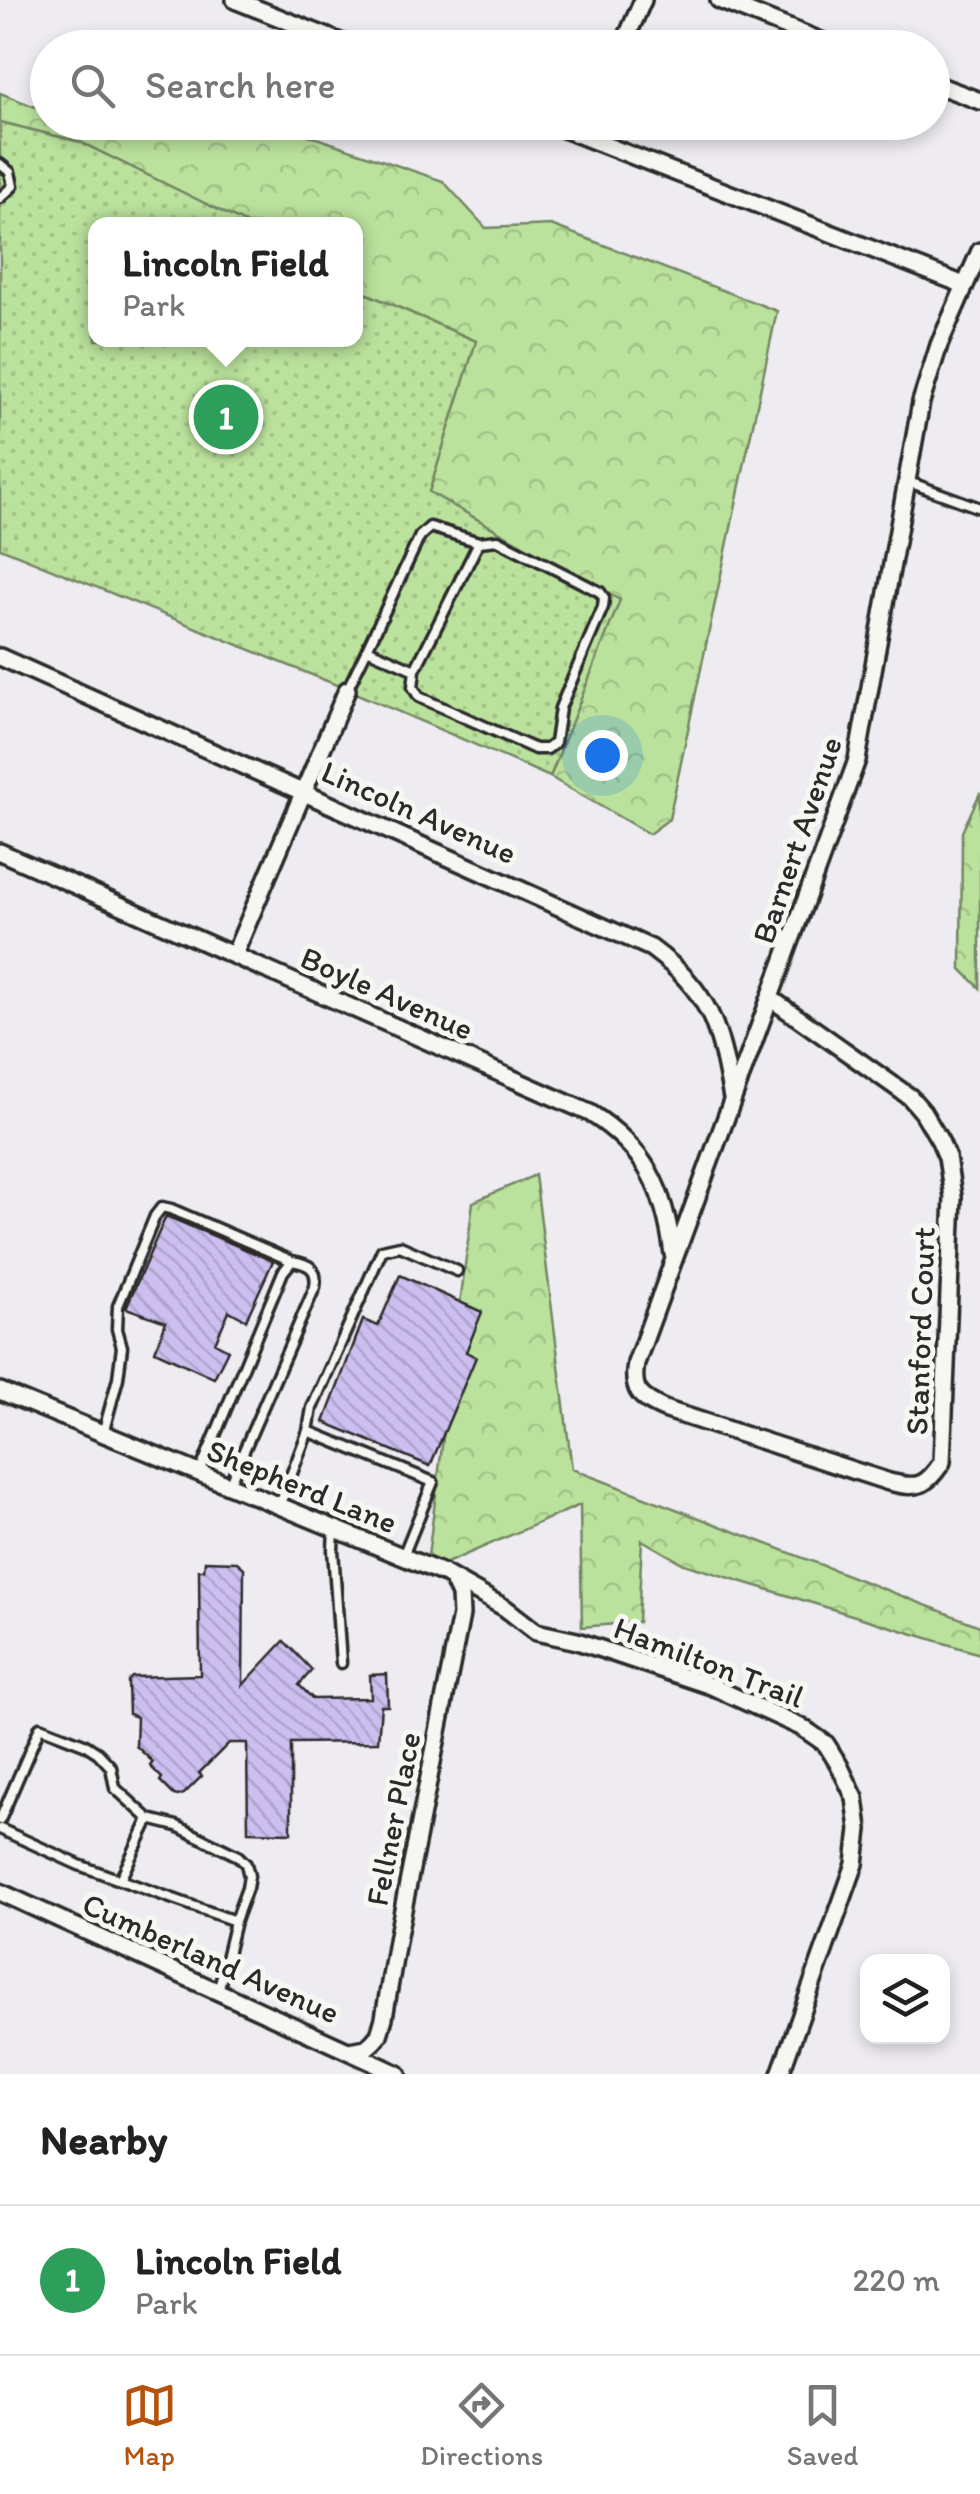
<!DOCTYPE html>
<style>
:root{--surface:#fff;--page:#f6f6f6;--text:#222;--muted:#767676;--line:#e0e0e0;--accent:#b45309}
body{margin:0;font-family:Itim,sans-serif;background:var(--page);color:var(--text)}
.controls{position:absolute;right:30px;bottom:30px;display:grid;overflow:hidden;border-radius:20px;box-shadow:0 5px 15px #0003}
.controls button{width:90px;height:90px;display:grid;place-items:center;padding:0;border:0;border-bottom:2px solid var(--line);background:var(--surface);color:var(--text);font:50px sans-serif}
.you{position:absolute;left:602px;top:755px;width:35px;height:35px;margin:-25px;border:8px solid #fff;border-radius:50%;background:#1a73e8;box-shadow:0 0 0 15px #1a73e833}
.badge{display:grid;place-items:center;width:65px;height:65px;border-radius:50%;background:var(--accent);color:#fff;font-size:32px;font-weight:700}
.pin{position:absolute;translate:-50% -50%;border:5px solid #fff;box-shadow:0 2px 10px #0006}
.popup{position:absolute;left:88px;top:217px;width:275px;height:130px;box-sizing:border-box;display:grid;place-content:center;border-radius:20px;background:var(--surface);filter:drop-shadow(0 2px 8px #0005);font-size:32px;white-space:nowrap;color:var(--muted)}
.popup b{font-size:38px;color:var(--text)}
.popup::after{content:'';position:absolute;left:50%;top:100%;margin-left:-20px;border:20px solid transparent;border-top-color:var(--surface)}
.list{margin:0;padding:0;list-style:none}
h2{display:flex;justify-content:space-between;align-items:center;height:130px;margin:0;padding:0 40px;font-size:42px}
h2 small{font-size:32px;font-weight:400;color:var(--muted)}
.list li{display:grid;grid-template-columns:65px 1fr auto;gap:30px;align-items:center;box-sizing:border-box;height:150px;padding:0 40px;border-top:2px solid var(--line)}
.list b{display:block;font-size:38px;white-space:nowrap}
.list p{margin:0;font-size:32px;white-space:nowrap;color:var(--muted)}
.list em{font-size:32px;font-style:normal;color:var(--muted)}
.icon{flex:none;width:55px;height:55px;fill:none;stroke:currentColor;stroke-width:2;stroke-linecap:round;stroke-linejoin:round}
.map{position:relative;flex:none;width:980px;height:2074px;overflow:hidden}
.search{position:absolute;background:var(--surface);box-shadow:0 5px 15px #0003;left:30px;right:30px;top:30px;height:110px;display:flex;align-items:center;gap:25px;box-sizing:border-box;padding:0 35px;border-radius:55px;color:var(--muted);font-size:38px}
.sheet{height:280px;background:var(--surface)}
nav{display:flex;justify-content:space-around;align-items:center;box-sizing:border-box;height:140px;border-top:2px solid var(--line);background:var(--surface);font-size:28px;color:var(--muted)}
nav a{display:grid;justify-items:center;gap:5px}
nav .on{color:var(--accent)}
.map>svg:first-child{display:block}
.forest{fill:url(#forest-crowns);stroke:#738664;stroke-width:2.5}
.park{fill:url(#park-dots);stroke:#738664;stroke-width:2.5}
.building{fill:url(#building-back-hatch);stroke:#2b2b2b;stroke-width:2.5}
.lines{fill:none;stroke-linecap:round;stroke-linejoin:round}
.lane-casing{stroke:#2b2b2b;stroke-width:15}
.street-casing{stroke:#2b2b2b;stroke-width:22}
.lane{stroke:#f6f6f2;stroke-width:8}
.street{stroke:#f6f6f2;stroke-width:15}
.labels{text-anchor:middle;stroke-width:10;stroke-linejoin:round;paint-order:stroke}
.street-label{font-size:32px;fill:#2b2b2b;stroke:#f6f6f2}
</style>
<div class="map">
<svg width="980" height="2074" viewBox="0 0 980 2074">
<defs>
<pattern id="forest-crowns" width="20" height="18" patternUnits="userSpaceOnUse" patternTransform="scale(2.5)"><rect width="20" height="18" fill="#bbe29d"/><path d="M2 6a3 3 0 1 1 6 0M12 15a3 3 0 1 1 6 0" fill="none" stroke="#a1c287"/></pattern>
<pattern id="park-dots" width="8" height="8" patternUnits="userSpaceOnUse" patternTransform="scale(2.5)"><rect width="8" height="8" fill="#bbe29d"/><path d="M2 2h.1M6 6h.1" fill="none" stroke="#a1c287" stroke-width="1.8" stroke-linecap="round"/></pattern>
<pattern id="building-back-hatch" width="6" height="6" patternUnits="userSpaceOnUse" patternTransform="scale(2.5)"><rect width="6" height="6" fill="#ccbeef"/><path d="M-1 5l2 2M0 0l6 6M5-1l2 2" fill="none" stroke="#afa3cd"/></pattern>
</defs>
<rect width="100%" height="100%" fill="#eeebf1"/>
<filter id="ink" filterUnits="userSpaceOnUse"><feTurbulence type="fractalNoise" baseFrequency=".01" numOctaves="2"/><feDisplacementMap in="SourceGraphic" scale="20" xChannelSelector="R" yChannelSelector="G"/><feConvolveMatrix kernelMatrix="1 2 1 2 8 2 1 2 1" color-interpolation-filters="sRGB"/></filter>
<g filter="url(#ink)">
<path class="forest" d="M 0,93 L 45,111 L 47,106 L 48,122 L 273,123 L 443,181 L 486,228 L 551,225 L 777,311 L 669,819 L 649,834 L 550,777 L 619,600 L 429,492 L 476,341 L 356,289 L 356,225 L 247,224 L 80,142 L 0,122 Z
M 980,793 L 980,988 L 961,969 L 962,832 Z
M 535,1175 L 572,1469 L 980,1626 L 980,1654 L 684,1564 L 642,1540 L 638,1622 L 582,1627 L 580,1505 L 426,1572 L 473,1202 Z"/>
<path class="park" d="M 0,122 L 80,142 L 247,224 L 96,225 L 96,340 L 356,340 L 356,289 L 476,341 L 429,492 L 620,600 L 550,777 L 339,686 L 0,548 Z"/>
<path class="building" d="M 166,1216 L 273,1261 L 246,1320 L 229,1311 L 215,1343 L 228,1350 L 214,1378 L 155,1351 L 166,1322 L 126,1308 Z
M 400,1275 L 482,1312 L 466,1352 L 476,1357 L 430,1466 L 324,1422 L 363,1320 L 378,1326 Z
M 205,1561 L 237,1562 L 244,1568 L 243,1685 L 284,1641 L 312,1670 L 299,1685 L 313,1699 L 371,1698 L 370,1675 L 387,1674 L 388,1706 L 381,1706 L 378,1742 L 291,1743 L 291,1833 L 248,1832 L 247,1743 L 229,1743 L 199,1773 L 202,1776 L 184,1794 L 178,1796 L 174,1795 L 160,1781 L 162,1778 L 150,1766 L 153,1762 L 136,1746 L 137,1717 L 129,1714 L 128,1681 L 132,1677 L 200,1675 L 199,1570 L 204,1570 Z"/>
<g class="lines">
<g class="lane-casing">
<path id="lane" d="M 0,164 L 10,172 L 13,186 L 0,198
M 906,481 L 980,508
M 415,670 L 413,687 L 419,697 L 535,749 L 547,749 L 555,743 L 560,708 L 603,607 L 604,598 L 600,592 L 498,540 L 479,542
M 347,690 L 367,649 L 415,670 L 479,542 L 430,527 L 420,536 L 367,649
M 308,1431 L 312,1408 L 382,1250 L 400,1246 L 457,1271
M 103,1434 L 118,1378 L 122,1347 L 117,1329 L 118,1306 L 155,1216 L 162,1207 L 171,1209 L 292,1261
M 199,1474 L 283,1272 L 292,1261 C 310,1264 318,1269 315,1287 L 229,1485
M 279,1507 L 308,1431 L 433,1482 L 403,1556
M 334,1528 L 333,1550 L 341,1663
M 0,1820 L 40,1727 L 84,1744 L 98,1753 L 111,1767 L 115,1788 L 149,1819 L 177,1826 L 238,1856 L 246,1864 L 249,1876 L 247,1888 L 235,1921 L 218,1992
M 0,1829 L 79,1865 L 120,1880 L 149,1819
M 120,1880 L 235,1921"/>
</g>
<g class="street-casing">
<path id="street" d="M 235,0 L 355,48
M 719,0 L 838,48
M 622,48 L 643,0
M 932,83 L 980,101
M 546,122 L 964,285
M 0,657 L 651,948 C 712,993 719,1027 732,1098
M 0,852 L 590,1113 C 646,1148 665,1191 673,1254
M 234,955 L 347,690
M 770,998 L 910,1097 L 923,1112 L 940,1141 L 947,1157 L 953,1197 L 942,1462 C 926,1487 917,1489 889,1482 L 664,1409 C 640,1398 631,1391 636,1363 L 857,760 L 921,402 L 939,345 L 980,251
M 0,1391 L 445,1574 L 505,1608 L 536,1632 L 577,1641 L 711,1686 L 803,1728 L 826,1744 L 839,1765 L 855,1798 L 859,1829 L 855,1864 L 780,2074
M 0,1892 L 398,2074
M 349,2051 L 366,2048 L 373,2042 L 379,2035 L 384,2018 L 398,1935 L 461,1615 L 460,1595 L 453,1580"/>
</g>
<use href="#lane" class="lane"/>
<use href="#street" class="street"/>
</g>
</g>
<g class="labels">
<g class="street-label">
<text transform="translate(419 812) rotate(24)" y="11">Lincoln Avenue</text>
<text transform="translate(797 840) rotate(-71)" y="11">Barnert Avenue</text>
<text transform="translate(387 993) rotate(24)" y="11">Boyle Avenue</text>
<text transform="translate(920 1331) rotate(-88)" y="11">Stanford Court</text>
<text transform="translate(302 1486) rotate(22)" y="11">Shepherd Lane</text>
<text transform="translate(709 1662) rotate(21)" y="11">Hamilton Trail</text>
<text transform="translate(393 1819) rotate(-79)" y="11">Fellner Place</text>
<text transform="translate(211 1958) rotate(24)" y="11">Cumberland Avenue</text>
</g>
</g>
</svg>
<div class="controls">
<button><svg class="icon" aria-label="layers" viewBox="0 0 24 24"><path d="M12 4l9 5-9 5-9-5zM3 14l9 5 9-5"/></svg></button>
</div>
<div class="you"></div>
<div class="pin badge" style="left:226px;top:417px;background:#2e9e5b">1</div>
<div class="popup"><b>Lincoln Field</b>Park</div>
<div class="search"><svg class="icon" aria-label="search" viewBox="0 0 24 24"><circle cx="10" cy="10" r="6"/><path d="M15 15l6 6"/></svg>Search here</div>
</div>
<section class="sheet">
<h2>Nearby<small></small></h2>
<ul class="list">
<li><span class="badge" style="background:#2e9e5b">1</span><div><b>Lincoln Field</b><p>Park</p></div><em>220 m</em></li>
</ul>
</section>
<nav>
<a class="on"><svg class="icon" aria-label="map" viewBox="0 0 24 24"><path d="M3 6l6-2 6 2 6-2v14l-6 2-6-2-6 2zM9 4v14M15 6v14"/></svg>Map</a>
<a><svg class="icon" aria-label="directions" viewBox="0 0 24 24"><path d="M12 3l9 9-9 9-9-9zM9 14v-3h6M13 9l2 2-2 2"/></svg>Directions</a>
<a><svg class="icon" aria-label="saved" viewBox="0 0 24 24"><path d="M7 4h10v16l-5-4-5 4z"/></svg>Saved</a>
</nav>
